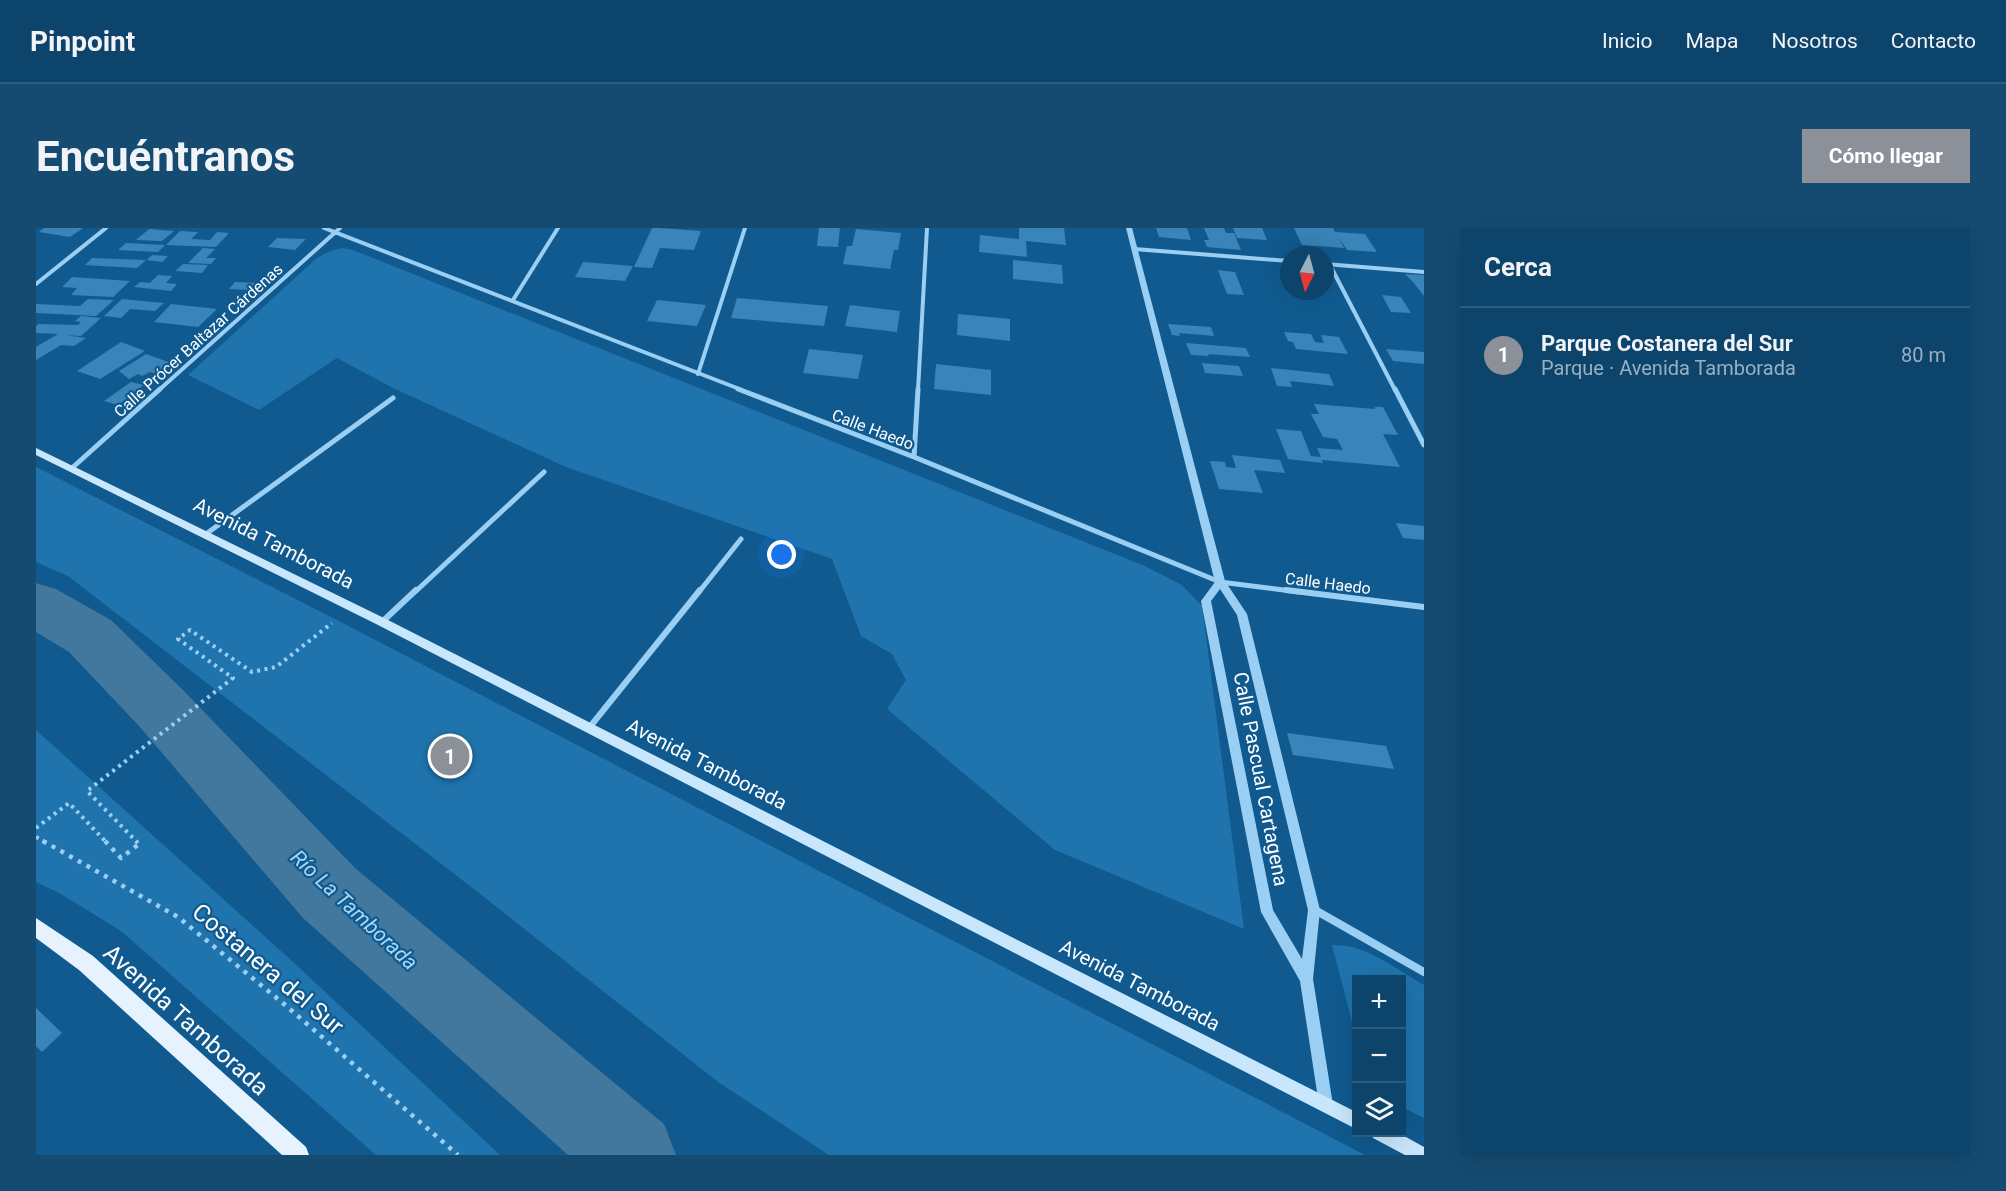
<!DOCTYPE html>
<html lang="es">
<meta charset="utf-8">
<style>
:root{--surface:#0c446b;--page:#154b71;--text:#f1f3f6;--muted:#9ab0c1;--line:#2c5c7e;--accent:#8c9099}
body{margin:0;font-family:Roboto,sans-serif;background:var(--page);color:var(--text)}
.controls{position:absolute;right:18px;bottom:18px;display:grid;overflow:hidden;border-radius:0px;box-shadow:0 6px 24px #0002}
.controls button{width:54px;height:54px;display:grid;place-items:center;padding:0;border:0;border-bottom:2px solid var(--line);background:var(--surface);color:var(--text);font:30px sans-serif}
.compass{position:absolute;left:1244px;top:18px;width:54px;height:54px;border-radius:50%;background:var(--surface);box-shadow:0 6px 24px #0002;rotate:186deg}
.you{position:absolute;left:746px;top:327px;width:21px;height:21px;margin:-15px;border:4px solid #fff;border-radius:50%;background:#1a73e8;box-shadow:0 0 0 9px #1a73e833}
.badge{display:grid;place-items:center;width:39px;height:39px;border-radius:50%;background:var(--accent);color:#fff;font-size:20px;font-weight:700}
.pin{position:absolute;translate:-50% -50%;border:3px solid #fff;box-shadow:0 2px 6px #0006}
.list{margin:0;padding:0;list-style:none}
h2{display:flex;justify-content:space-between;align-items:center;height:78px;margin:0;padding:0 24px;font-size:26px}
h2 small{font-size:20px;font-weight:400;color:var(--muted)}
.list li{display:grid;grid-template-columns:39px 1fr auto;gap:18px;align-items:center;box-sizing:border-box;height:96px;padding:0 24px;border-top:2px solid var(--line)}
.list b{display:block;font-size:22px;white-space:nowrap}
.list p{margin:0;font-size:20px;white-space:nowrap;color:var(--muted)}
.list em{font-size:20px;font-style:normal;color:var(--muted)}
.icon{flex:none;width:33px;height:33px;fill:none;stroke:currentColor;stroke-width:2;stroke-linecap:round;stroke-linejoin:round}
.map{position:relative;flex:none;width:1388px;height:927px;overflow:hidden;border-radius:0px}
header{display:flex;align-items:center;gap:36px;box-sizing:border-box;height:84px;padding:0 30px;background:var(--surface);border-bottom:2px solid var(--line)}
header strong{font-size:28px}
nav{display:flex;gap:33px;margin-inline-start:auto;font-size:21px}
.intro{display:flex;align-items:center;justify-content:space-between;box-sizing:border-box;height:144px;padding:0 36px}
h1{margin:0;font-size:42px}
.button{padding:15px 27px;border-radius:0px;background:var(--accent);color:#fff;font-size:21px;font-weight:700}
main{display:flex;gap:36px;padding:0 36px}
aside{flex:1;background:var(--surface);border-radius:0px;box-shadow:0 6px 24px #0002}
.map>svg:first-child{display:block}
.green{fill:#1f74ad}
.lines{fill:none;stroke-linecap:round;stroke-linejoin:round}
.river{fill:#42779e;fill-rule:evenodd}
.building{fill:#3985b9}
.path-far1{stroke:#9acff3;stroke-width:4;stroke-dasharray:3 4.5;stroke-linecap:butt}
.path{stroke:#9acff3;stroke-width:4.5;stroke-dasharray:4 6;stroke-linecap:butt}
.minor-far3{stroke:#9acff3;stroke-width:4}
.minor-far2{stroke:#9acff3;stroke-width:5}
.minor-far1{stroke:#9acff3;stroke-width:6}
.minor{stroke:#9acff3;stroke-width:8}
.tertiary{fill:#9acff3;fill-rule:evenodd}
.secondary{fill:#c9e7fc;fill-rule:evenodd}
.primary{fill:#e6f3ff;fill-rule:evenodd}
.labels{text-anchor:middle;stroke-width:4.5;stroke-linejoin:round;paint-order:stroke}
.far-street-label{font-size:16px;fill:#fff;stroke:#105a8f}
.street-label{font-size:20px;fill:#fff;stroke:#105a8f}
.water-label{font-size:21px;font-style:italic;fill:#a6d8fa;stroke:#105a8f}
.near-street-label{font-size:24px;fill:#fff;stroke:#105a8f}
</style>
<header>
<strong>Pinpoint</strong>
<nav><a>Inicio</a><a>Mapa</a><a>Nosotros</a><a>Contacto</a></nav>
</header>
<div class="intro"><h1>Encuéntranos</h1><a class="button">Cómo llegar</a></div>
<main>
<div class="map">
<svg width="1388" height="927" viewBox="0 0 1388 927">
<rect width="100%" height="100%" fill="#105a8f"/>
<path class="green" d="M 306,20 L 317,22 L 1109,338 L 1146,357 L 1166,378 L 1208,701 L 1019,622 L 851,481 L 870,452 L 856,426 L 825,408 L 796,331 L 530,239 L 357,160 L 301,130 L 223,182 L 152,147 L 281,30 L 294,23 Z
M 0,239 L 299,391 L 1329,927 L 793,927 L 682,854 L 443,665 L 32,348 L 0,334 Z
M 0,502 L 256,733 L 464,927 L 340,927 L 85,703 L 25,666 L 0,654 Z
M 1296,717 C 1330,716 1360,741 1388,757 L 1388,890 L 1366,879 L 1366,752 L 1320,752 L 1320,809 Z"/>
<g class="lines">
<path class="river" d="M 0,355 L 20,361 L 75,392 L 147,462 L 319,640 L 628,896 L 640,927 L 532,927 L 267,690 L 103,498 L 33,424 L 0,404 Z"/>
</g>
<path class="building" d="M 8,0 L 47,0 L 34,9 L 3,4 Z
M 616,0 L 623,0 L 665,3 L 658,22 L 624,20 L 616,40 L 598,39 Z
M 783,0 L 804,0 L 802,19 L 781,18 Z
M 983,0 L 1028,0 L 1030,17 L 990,13 L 991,29 L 943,24 L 944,7 L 983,11 Z
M 1120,0 L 1151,0 L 1155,12 L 1123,9 Z
M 1168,0 L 1188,0 L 1190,5 L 1198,5 L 1205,22 L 1171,19 L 1168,12 L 1173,12 Z
M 1197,0 L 1226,0 L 1231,12 L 1201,10 Z
M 1258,0 L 1297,0 L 1299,4 L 1329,6 L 1341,24 L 1311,22 L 1303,10 L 1308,20 L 1266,17 Z
M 113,1 L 138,3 L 126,13 L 100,12 Z
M 820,1 L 865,5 L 862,22 L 858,22 L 854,41 L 807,36 L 811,18 L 816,18 Z
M 144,3 L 162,4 L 155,11 L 174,12 L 181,4 L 193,5 L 180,19 L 130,17 Z
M 241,10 L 270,11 L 259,22 L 232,19 Z
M 90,15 L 129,17 L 122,24 L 82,22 Z
M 167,20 L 179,21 L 170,30 L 180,30 L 175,36 L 152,35 Z
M 116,27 L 132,28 L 126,34 L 111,32 Z
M 56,30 L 110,32 L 101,40 L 49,37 Z
M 977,32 L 1026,37 L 1027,56 L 977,51 Z
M 547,34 L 597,38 L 589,53 L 539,49 Z
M 147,36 L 172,37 L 166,45 L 139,43 Z
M 1182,42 L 1199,44 L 1208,67 L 1191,66 Z
M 1369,46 L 1388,47 L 1388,68 L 1377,54 Z
M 122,47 L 136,48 L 130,55 L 141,56 L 135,63 L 98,59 L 104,54 L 114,55 Z
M 36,49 L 94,53 L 77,69 L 35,67 L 41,60 L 26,59 Z
M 199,54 L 221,55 L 214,62 L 193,61 Z
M 1346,67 L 1365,69 L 1375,85 L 1355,84 Z
M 701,70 L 792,78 L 788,98 L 695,90 Z
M 52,71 L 78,72 L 60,88 L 0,85 L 0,76 L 44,78 Z
M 86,71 L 128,75 L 119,83 L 94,81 L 85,90 L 68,88 Z
M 621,72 L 670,77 L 661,98 L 611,93 Z
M 135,76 L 181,81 L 162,99 L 118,94 Z
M 814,77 L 864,83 L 861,104 L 809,98 Z
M 922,86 L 974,91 L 974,113 L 921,107 Z
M 45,88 L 65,90 L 45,108 L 30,107 L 50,110 L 38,118 L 25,117 L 0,132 L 0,119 L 22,106 L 0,105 L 0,98 L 3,96 L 42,97 L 45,94 L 39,93 Z
M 1132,96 L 1175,99 L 1178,108 L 1143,105 L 1144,108 L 1136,107 Z
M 1248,104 L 1275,106 L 1279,114 L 1288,115 L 1285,107 L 1303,109 L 1312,126 L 1260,121 L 1257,114 L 1252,113 Z
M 85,114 L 109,123 L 64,151 L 41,143 Z
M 1150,115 L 1210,120 L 1214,129 L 1172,126 L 1173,128 L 1155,127 Z
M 773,121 L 827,127 L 822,151 L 767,145 Z
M 1350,121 L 1388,124 L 1388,136 L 1357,133 Z
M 110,126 L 138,136 L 121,146 L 114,144 L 106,148 L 102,146 L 93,151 L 83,143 Z
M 1166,135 L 1203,138 L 1207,148 L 1169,145 Z
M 900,136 L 955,142 L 955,167 L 898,161 Z
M 1235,140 L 1293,146 L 1298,158 L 1254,153 L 1256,159 L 1241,158 Z
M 95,154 L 108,157 L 82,177 L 68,173 Z
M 1278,176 L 1339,181 L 1339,179 L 1347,179 L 1362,207 L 1347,206 L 1364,239 L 1286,232 L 1287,235 L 1252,231 L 1240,201 L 1265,203 L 1275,228 L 1285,229 L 1281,220 L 1307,222 L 1301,211 L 1287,209 L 1275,186 L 1283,186 Z
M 1196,227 L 1244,232 L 1249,245 L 1218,242 L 1227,265 L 1183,261 L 1174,233 L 1189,234 L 1190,239 L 1200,240 Z
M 1360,295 L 1388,298 L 1388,312 L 1367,310 Z
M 1251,505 L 1350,518 L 1358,541 L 1257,527 Z
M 0,780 L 26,805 L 6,824 L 0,818 Z"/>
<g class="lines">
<path class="path-far1" d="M 0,600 L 33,575 L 71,615
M 0,609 L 10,615
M 102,615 L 51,563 L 197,450 L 142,411 L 154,402 L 216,444 L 240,439 L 296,395"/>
<path class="path" d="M 7,613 L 142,689 L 248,776 L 422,927
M 69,613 L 85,630 L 103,616 L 100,613"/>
<path class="minor-far3" d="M 288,0 L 706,162
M 1098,21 L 1253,33
M 1289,36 L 1388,44
M 1294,37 L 1359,162
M 0,56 L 70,0
M 477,72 L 522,0
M 662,146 L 709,0
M 123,162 L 304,0
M 882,162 L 891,0"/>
<path class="minor-far2" d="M 702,161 L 878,229 L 1184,354 L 1263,364
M 1359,161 L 1388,217
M 878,229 L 882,161
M 36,240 L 124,161
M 170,306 L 357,170
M 379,364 L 508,244
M 663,364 L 705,311"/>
<path class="minor-far1" d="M 1250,362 L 1388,379
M 346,394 L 380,362
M 553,500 L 664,362"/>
<path class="minor" d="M 1279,682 L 1388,744"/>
<path class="tertiary" d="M 1090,0 L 1096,0 L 1189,353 L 1211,386 L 1284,682 L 1277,751 L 1297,877 L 1295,882 L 1290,884 L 1285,882 L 1283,877 L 1264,753 L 1225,684 L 1165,373 L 1179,354 ZM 1184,361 L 1201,387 L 1272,682 L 1266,731 L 1237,682 L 1175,373 Z"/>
<path class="secondary" d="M 0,220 L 350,391 L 1320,884 L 1320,901 L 342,397 L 0,227 Z
M 1335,904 L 1361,904 L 1388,919 L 1388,927 L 1369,927 L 1337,910 Z"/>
<path class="primary" d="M 0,690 L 57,728 L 270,919 L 273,927 L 246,927 L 43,742 L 0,710 Z"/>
</g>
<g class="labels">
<g class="far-street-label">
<text transform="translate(162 112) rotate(-42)" y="6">Calle Prócer Baltazar Cárdenas</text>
<text transform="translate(837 201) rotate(21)" y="6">Calle Haedo</text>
<text transform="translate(1292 355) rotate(7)" y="6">Calle Haedo</text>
</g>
<g class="street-label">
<text transform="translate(238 315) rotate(27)" y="7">Avenida Tamborada</text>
<text transform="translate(671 536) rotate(27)" y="7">Avenida Tamborada</text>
<text transform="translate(1225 551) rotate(79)" y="7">Calle Pascual Cartagena</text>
<text transform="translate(1104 757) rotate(27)" y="7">Avenida Tamborada</text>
</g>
<g class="water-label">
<text transform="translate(318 682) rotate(43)" y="7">Río La Tamborada</text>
</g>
<g class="near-street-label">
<text transform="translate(232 741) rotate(40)" y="8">Costanera del Sur</text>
<text transform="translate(150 792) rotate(42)" y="8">Avenida Tamborada</text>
</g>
</g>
</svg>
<div class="controls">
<button>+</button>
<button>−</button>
<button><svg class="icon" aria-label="layers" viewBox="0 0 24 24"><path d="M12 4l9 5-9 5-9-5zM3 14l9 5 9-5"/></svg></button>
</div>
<svg class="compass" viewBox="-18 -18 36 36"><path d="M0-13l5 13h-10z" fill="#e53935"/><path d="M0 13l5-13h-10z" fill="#9ab0c1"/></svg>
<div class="you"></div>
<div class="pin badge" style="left:414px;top:528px">1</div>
</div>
<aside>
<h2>Cerca<small></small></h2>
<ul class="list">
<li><span class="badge">1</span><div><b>Parque Costanera del Sur</b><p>Parque · Avenida Tamborada</p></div><em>80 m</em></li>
</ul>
</aside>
</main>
